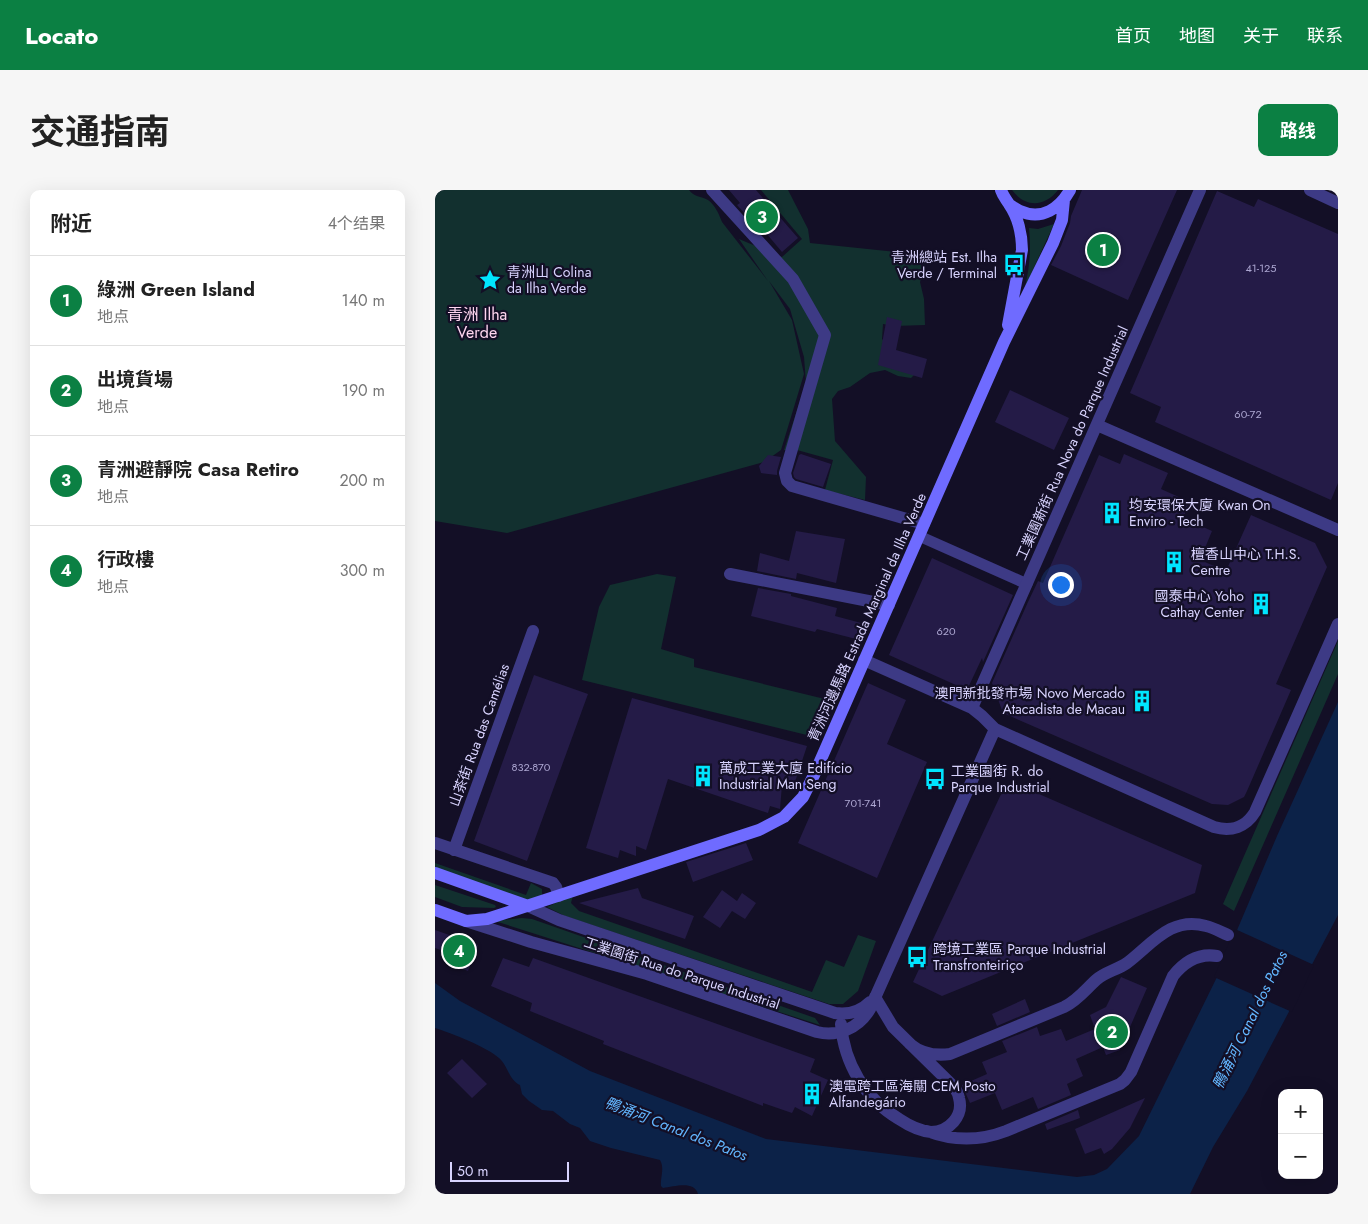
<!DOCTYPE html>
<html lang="zh">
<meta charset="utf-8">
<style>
:root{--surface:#fff;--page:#f6f6f6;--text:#222;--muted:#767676;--line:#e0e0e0;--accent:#0b8043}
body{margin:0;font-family:Jost,"Noto Sans SC",sans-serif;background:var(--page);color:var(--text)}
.controls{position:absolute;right:15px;bottom:15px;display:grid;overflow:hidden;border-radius:10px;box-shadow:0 5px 20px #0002}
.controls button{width:45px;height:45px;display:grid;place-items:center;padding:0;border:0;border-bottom:1px solid var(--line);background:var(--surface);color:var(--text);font:25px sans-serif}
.scale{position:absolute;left:15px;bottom:12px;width:119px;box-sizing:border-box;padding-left:5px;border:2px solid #d9d4ff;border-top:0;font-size:14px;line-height:18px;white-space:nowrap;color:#d9d4ff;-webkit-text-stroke:4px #130f26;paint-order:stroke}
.you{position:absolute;left:625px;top:394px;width:18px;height:18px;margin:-12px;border:4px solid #fff;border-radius:50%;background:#1a73e8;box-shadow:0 0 0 8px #1a73e833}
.badge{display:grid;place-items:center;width:32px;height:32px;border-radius:50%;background:var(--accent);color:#fff;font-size:16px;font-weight:700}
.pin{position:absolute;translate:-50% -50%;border:2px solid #fff;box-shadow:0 1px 5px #0006}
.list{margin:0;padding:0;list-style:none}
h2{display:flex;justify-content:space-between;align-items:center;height:65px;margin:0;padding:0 20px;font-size:21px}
h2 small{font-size:16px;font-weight:400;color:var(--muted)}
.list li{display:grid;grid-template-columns:32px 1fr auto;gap:15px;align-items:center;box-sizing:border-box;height:90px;padding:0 20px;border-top:1px solid var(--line)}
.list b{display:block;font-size:19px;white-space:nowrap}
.list p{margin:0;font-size:16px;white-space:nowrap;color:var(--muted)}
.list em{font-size:16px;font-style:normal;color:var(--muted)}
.map{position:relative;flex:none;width:903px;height:1004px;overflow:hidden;border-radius:10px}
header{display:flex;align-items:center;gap:30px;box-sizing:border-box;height:70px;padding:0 25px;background:var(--accent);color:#fff}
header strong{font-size:24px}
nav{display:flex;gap:28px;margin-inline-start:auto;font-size:18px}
.intro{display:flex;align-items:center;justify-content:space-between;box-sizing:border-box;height:120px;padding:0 30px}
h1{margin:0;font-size:35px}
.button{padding:12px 22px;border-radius:10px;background:var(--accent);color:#fff;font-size:18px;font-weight:700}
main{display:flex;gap:30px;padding:0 30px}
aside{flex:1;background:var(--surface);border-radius:10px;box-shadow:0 5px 20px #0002}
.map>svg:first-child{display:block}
.green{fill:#12302f}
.water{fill:#0c2248}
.pier{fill:#130f26}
.building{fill:#241b47}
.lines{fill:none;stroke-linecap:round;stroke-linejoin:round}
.pedestrian{stroke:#3d3a85;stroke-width:11}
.minor{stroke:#3d3a85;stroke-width:12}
.secondary{stroke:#6f6bff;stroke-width:12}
.labels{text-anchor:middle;stroke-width:4.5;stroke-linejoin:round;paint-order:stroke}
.number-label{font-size:11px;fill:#aca6d1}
.poi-label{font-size:14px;fill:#d9d4ff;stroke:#130f26;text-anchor:start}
.street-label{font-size:14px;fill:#d9d4ff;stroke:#130f26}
.water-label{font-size:15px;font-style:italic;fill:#62b6ff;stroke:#130f26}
.quarter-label{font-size:16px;fill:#ffd6f0;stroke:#130f26}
</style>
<header>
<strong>Locato</strong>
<nav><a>首页</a><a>地图</a><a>关于</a><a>联系</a></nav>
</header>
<div class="intro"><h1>交通指南</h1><a class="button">路线</a></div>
<main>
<aside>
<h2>附近<small>4个结果</small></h2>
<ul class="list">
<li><span class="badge">1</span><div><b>綠洲 Green Island</b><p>地点</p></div><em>140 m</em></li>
<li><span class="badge">2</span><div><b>出境貨場</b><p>地点</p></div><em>190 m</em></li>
<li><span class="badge">3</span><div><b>青洲避靜院 Casa Retiro</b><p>地点</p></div><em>200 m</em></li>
<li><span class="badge">4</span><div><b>行政樓</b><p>地点</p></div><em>300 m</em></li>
</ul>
</aside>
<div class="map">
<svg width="903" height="1004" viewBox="0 0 903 1004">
<rect width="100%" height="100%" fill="#130f26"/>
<path class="green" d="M 0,0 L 254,0 C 259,7 266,6 273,10 C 280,15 284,24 287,32 L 333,91 L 304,49 L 347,67 L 367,49 L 326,0 L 353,0 L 373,39 L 375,53 L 490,65 L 492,72 L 485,92 L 489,109 L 490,135 L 459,136 L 448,134 L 447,149 L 456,160 L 485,179 L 476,188 L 463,186 L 450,180 L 435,183 L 415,197 L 403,201 L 397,209 L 400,251 L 431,287 L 430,310 L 390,300 L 398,270 L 362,260 L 349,260 L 371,193 L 369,167 L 355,119 L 334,91 L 357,130 L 369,184 L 346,260 L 329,272 L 72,343 L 0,331 Z
M 577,0 L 623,0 C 610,17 590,18 577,0 Z
M 619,34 L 590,97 C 595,75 596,60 594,38 L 603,39 Z
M 222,384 L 241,387 L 226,459 L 259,469 L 259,477 L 398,511 L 380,547 L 147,490 L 164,417 L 175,395 Z
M 903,451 L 903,484 L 799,721 L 788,714 Z
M 0,673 L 91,705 L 96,693 L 107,699 L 107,705 L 98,712 L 0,679 Z
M 0,695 L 60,715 L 61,717 L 59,718 L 27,717 L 0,707 Z
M 138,705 L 136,713 L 144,721 L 377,802 L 391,770 L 409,777 L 423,745 L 441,751 L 423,801 L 408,814 L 394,814 L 130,726 L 112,717 Z
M 87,728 L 97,729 L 380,828 L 385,835 L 60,731 Z"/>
<path class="water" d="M 903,512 L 903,725 L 873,782 L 858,814 L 812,901 L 778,957 L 755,1004 L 263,1004 C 259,990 239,997 228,998 L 226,996 C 225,987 230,979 225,970 L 176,958 L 155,951 L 145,938 L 135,934 L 118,921 L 107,920 L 94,911 L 87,904 L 85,895 C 74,890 73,876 64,868 C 52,857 16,843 0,838 L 0,793 L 25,811 L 155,881 L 331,949 L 642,987 L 659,985 L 672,979 L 704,946 L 783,785 L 842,646 Z"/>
<path class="pier" d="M 800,739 L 879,775 L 857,822 L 779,787 Z"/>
<path class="building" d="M 294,0 L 321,0 L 363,48 L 347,62 L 326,37 L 324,39 L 302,15 L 305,13 Z
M 647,0 L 742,0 L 693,110 L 616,75 L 626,56 L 635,33 L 636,26 Z
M 782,1 L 819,17 L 823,9 L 903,44 L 903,293 L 896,310 L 720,232 L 726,217 L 695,203 Z
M 452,127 L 467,131 L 461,160 L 492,169 L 487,188 L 443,175 Z
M 575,200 L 634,228 L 619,260 L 560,232 Z
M 366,264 L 396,274 L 388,297 L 361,289 L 359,287 L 358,283 L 364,265 Z
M 689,264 L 733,283 L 726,299 L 755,312 L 748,328 L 777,341 L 765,370 L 791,381 L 816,325 L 880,353 L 892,377 L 841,494 L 856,500 L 812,601 L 809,607 L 793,615 L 777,614 L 568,523 L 557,493 L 593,412 L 603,391 L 608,393 L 664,265 L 685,274 Z
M 333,265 L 346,267 L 342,281 L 342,285 L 326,283 L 324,276 Z
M 361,341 L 410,349 L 401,393 L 362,383 L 361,389 L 322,381 L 325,363 L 354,371 Z
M 497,368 L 578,405 L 548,472 L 547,468 L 532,500 L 454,465 Z
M 323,398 L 356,404 L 356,406 L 402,418 L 400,426 L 430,434 L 425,450 L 382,439 L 380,442 L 316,426 Z
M 99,485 L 153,504 L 92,671 L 39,651 Z
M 433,493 L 471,510 L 452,554 L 492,572 L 442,688 L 363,653 Z
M 197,508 L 372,556 L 358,598 L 347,595 L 345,619 L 335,616 L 333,623 L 233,589 L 211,660 L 201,656 L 201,666 L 185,660 L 183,668 L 151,658 Z
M 581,594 L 767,675 L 760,703 L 507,806 L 478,792 L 568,600 Z
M 311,653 L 318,670 L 258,692 L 251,672 Z
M 203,698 L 207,708 L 259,726 L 250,749 L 144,713 Z
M 287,700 L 302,711 L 307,703 L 321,713 L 310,729 L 297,721 L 285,738 L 268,727 Z
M 0,740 L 43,755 L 33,781 L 10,772 L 14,763 L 0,758 Z
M 68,768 L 94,777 L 98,768 L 380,869 L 375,882 L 393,890 L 377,926 L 360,917 L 357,923 L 328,913 L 328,916 L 168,854 L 169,851 L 95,821 L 97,813 L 56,796 Z
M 686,787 L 712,798 L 685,860 L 671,865 L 668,857 L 641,869 L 648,886 L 632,894 L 636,905 L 603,919 L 598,907 L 567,920 L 560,903 L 535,913 L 527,895 L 552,884 L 547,872 L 572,862 L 567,851 L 602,837 L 605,846 L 626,839 L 631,851 L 660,839 L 655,825 L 671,817 Z
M 590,809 L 595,822 L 562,836 L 557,824 Z
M 27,869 L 52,894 L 37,908 L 12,883 Z
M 710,908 L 695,938 L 677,959 L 669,964 L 666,958 L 650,964 L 640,939 Z
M 643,920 L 645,928 L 612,940 L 610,934 Z"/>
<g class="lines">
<path class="pedestrian" d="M 484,346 L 592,394"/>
<path class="minor" d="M 277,0 L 358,89 L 390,145 L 350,283 L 352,291 L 357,296 L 489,334
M 875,0 L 903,13
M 662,235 L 903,340
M 295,384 L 454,415
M 429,470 L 537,518 L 547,526 L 560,539 L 779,637 C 796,642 811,637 820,622 L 903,434
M 537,518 L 765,0
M 0,653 L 118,693 L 121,697 L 124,706
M 19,660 L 98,441
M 93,716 L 124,730 L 400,823 C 414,825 425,822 435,812
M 31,731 L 96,752 L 212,784 L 382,842 C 403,847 424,838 435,819 L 560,539
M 406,834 C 409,873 430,909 464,929 C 473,935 485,941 496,942 C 514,942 529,926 524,908 C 523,901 519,897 514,892 L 458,837 L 440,807
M 475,854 C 487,864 500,866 515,864 L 629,817 C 642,811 651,799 661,790 C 670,782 682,780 692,773 C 717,754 736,726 771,736 C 779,738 786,742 793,745
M 492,941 C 518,951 545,951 571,941 L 685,894 L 690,890 L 696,882 L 738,786 C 749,772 764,763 782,766"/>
<path class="secondary" d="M 566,0 C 568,6 571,9 574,14 C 583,27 587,45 587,60 L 573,135
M 575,15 C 578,17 582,20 585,21 C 607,31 625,18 635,0
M 0,683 L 93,716
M 0,720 L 31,731 L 52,729 L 324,640 L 349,627 L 368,607 L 379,585 L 569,152 L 618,53 L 627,30 L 629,10"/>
</g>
<defs>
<g id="bus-bare" transform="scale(1.725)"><path d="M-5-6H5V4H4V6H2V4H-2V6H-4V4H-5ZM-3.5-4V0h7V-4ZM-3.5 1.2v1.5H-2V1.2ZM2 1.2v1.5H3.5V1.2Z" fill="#00e5ff" stroke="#130f26" stroke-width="2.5" paint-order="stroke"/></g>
<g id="sight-bare" transform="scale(1.725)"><path d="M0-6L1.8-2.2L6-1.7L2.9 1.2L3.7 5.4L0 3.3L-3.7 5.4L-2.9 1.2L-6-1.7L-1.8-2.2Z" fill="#00e5ff" stroke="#130f26" stroke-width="2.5" paint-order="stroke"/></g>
<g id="building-bare" transform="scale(1.725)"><path d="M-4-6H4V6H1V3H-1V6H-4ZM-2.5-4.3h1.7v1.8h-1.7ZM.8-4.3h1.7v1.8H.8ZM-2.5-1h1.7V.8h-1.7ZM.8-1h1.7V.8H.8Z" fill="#00e5ff" stroke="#130f26" stroke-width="2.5" paint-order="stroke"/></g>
</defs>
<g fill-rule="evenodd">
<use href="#bus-bare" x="579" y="75"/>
<use href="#sight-bare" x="55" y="90"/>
<use href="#building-bare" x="677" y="323"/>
<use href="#building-bare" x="739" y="372"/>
<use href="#building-bare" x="826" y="414"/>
<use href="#building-bare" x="707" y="511"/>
<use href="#building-bare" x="268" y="586"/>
<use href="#bus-bare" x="500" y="589"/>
<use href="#bus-bare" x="482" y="767"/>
<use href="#building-bare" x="377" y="904"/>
</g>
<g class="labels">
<g class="number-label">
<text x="826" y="82">41-125</text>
<text x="813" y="228">60-72</text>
<text x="511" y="445">620</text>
<text x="96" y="581">832-870</text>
<text x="428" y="617">701-741</text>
</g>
<g class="poi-label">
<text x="562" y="72" text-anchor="end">青洲總站 Est. Ilha<tspan x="562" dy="16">Verde / Terminal</tspan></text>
<text x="72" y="87">青洲山 Colina<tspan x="72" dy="16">da Ilha Verde</tspan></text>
<text x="694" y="320">均安環保大廈 Kwan On<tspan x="694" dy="16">Enviro - Tech</tspan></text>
<text x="756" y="369">檀香山中心 T.H.S.<tspan x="756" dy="16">Centre</tspan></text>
<text x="809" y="411" text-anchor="end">國泰中心 Yoho<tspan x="809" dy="16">Cathay Center</tspan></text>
<text x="690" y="508" text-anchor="end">澳門新批發市場 Novo Mercado<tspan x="690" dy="16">Atacadista de Macau</tspan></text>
<text x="284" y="583">萬成工業大廈 Edifício<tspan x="284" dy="16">Industrial Man Seng</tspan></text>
<text x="516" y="586">工業園街 R. do<tspan x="516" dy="16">Parque Industrial</tspan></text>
<text x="498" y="764">跨境工業區 Parque Industrial<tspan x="498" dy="16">Transfronteiriço</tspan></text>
<text x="394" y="901">澳電跨工區海關 CEM Posto<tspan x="394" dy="16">Alfandegário</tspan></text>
</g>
<g class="street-label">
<text transform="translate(637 253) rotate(-66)" y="5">工業園新街 Rua Nova do Parque Industrial</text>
<text transform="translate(432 427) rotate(-66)" y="5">青洲河邊馬路 Estrada Marginal da Ilha Verde</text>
<text transform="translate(44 545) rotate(-70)" y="5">山茶街 Rua das Camélias</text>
<text transform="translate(247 783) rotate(18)" y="5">工業園街 Rua do Parque Industrial</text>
</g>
<g class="water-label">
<text transform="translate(815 830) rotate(-64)" y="5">鴨涌河 Canal dos Patos</text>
<text transform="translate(241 939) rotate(21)" y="5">鴨涌河 Canal dos Patos</text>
</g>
<g class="quarter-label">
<text x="42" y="130">青洲 Ilha<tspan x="42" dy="18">Verde</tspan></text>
</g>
</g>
</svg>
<div class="controls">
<button>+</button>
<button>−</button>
</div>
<div class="scale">50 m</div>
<div class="you"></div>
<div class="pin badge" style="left:668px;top:60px">1</div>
<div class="pin badge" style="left:677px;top:842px">2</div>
<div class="pin badge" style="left:327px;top:27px">3</div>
<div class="pin badge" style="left:24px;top:761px">4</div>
</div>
</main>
